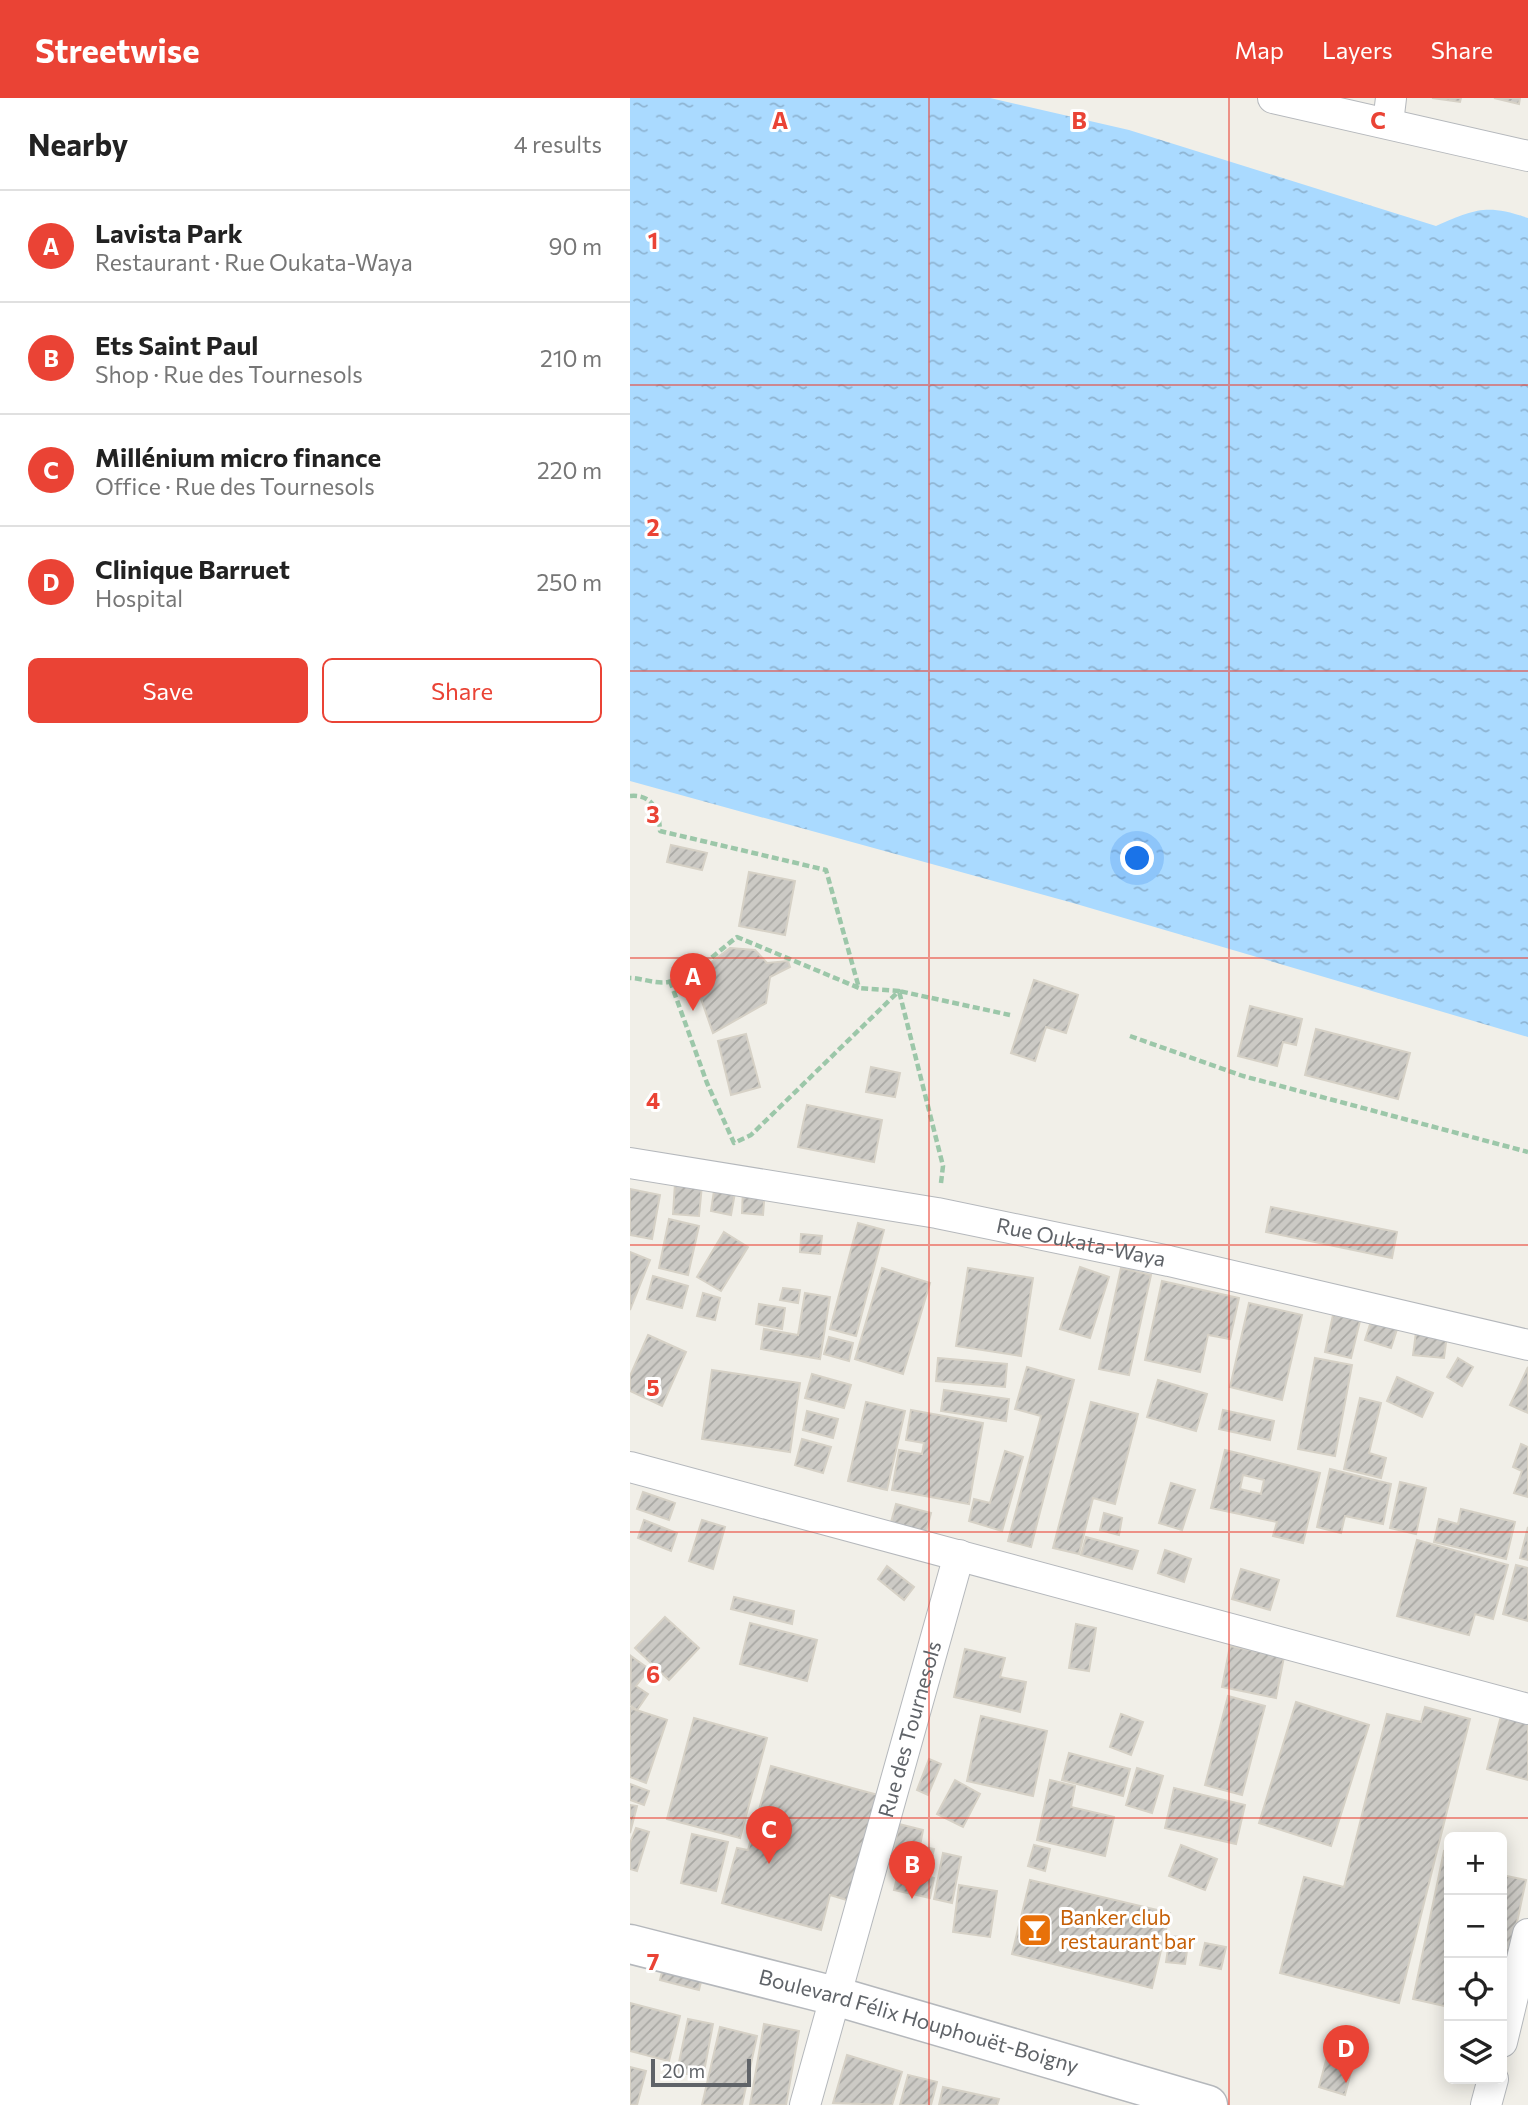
<!DOCTYPE html>
<meta charset="utf-8">
<style>
:root{--surface:#fff;--page:#f2f2f2;--text:#222;--muted:#767676;--line:#e0e0e0;--accent:#ea4335}
body{margin:0;font-family:Commissioner,sans-serif;background:var(--page);color:var(--text)}
.controls{position:absolute;right:21px;bottom:21px;display:grid;overflow:hidden;border-radius:10px;box-shadow:0 4px 18px #0003}
.controls button{width:63px;height:63px;display:grid;place-items:center;padding:0;border:0;border-bottom:2px solid var(--line);background:var(--surface);color:var(--text);font:35px sans-serif}
.scale{position:absolute;left:21px;bottom:18px;width:100px;box-sizing:border-box;padding-left:7px;border:4px solid #5f6368;border-top:0;font-size:19px;line-height:24px;white-space:nowrap;color:#5f6368;-webkit-text-stroke:5px #fff;paint-order:stroke}
.you{position:absolute;left:508px;top:761px;width:24px;height:24px;margin:-18px;border:5px solid #fff;border-radius:50%;background:#1a73e8;box-shadow:0 0 0 10px #1a73e833}
.badge{display:grid;place-items:center;width:46px;height:46px;border-radius:50%;background:var(--accent);color:#fff;font-size:23px;font-weight:700}
.pin{position:absolute;translate:-50% -58px;filter:drop-shadow(0 2px 4px #0008)}
.pin::after{content:'';position:absolute;top:37px;width:24px;height:21px;background:inherit;clip-path:polygon(0 0,100% 0,50% 100%)}
.list{margin:0;padding:0;list-style:none}
h2{display:flex;justify-content:space-between;align-items:center;height:91px;margin:0;padding:0 28px;font-size:30px}
h2 small{font-size:23px;font-weight:400;color:var(--muted)}
.list li{display:grid;grid-template-columns:46px 1fr auto;gap:21px;align-items:center;box-sizing:border-box;height:112px;padding:0 28px;border-top:2px solid var(--line)}
.list b{display:block;font-size:26px;white-space:nowrap}
.list p{margin:0;font-size:23px;white-space:nowrap;color:var(--muted)}
.list em{font-size:23px;font-style:normal;color:var(--muted)}
.actions{display:flex;gap:14px;padding:21px 28px}
.actions a{flex:1;padding:16px 0;border:2px solid var(--accent);border-radius:10px;text-align:center;font-size:24px;color:var(--accent)}
.actions .main{background:var(--accent);color:#fff}
.icon{flex:none;width:38px;height:38px;fill:none;stroke:currentColor;stroke-width:2;stroke-linecap:round;stroke-linejoin:round}
.map{position:relative;flex:none;width:898px;height:2007px;overflow:hidden}
header{display:flex;align-items:center;gap:42px;box-sizing:border-box;height:98px;padding:0 35px;background:var(--accent);color:#fff}
header strong{font-size:33px}
nav{display:flex;gap:38px;margin-inline-start:auto;font-size:24px}
main{display:flex}
aside{flex:1;background:var(--surface)}
.map>svg:first-child{display:block}
.water{fill:url(#water-ripples)}
.building{fill:url(#building-hatch);stroke:#d6d1c6;stroke-width:2;fill-rule:evenodd}
.lines{fill:none;stroke-linecap:round;stroke-linejoin:round}
.minor-casing{stroke:#b5b8bc;stroke-width:32}
.tertiary-casing{stroke:#b5b8bc;stroke-width:41}
.path{stroke:#9cc7a9;stroke-width:4.5;stroke-dasharray:7 3.5;stroke-linecap:butt}
.minor{stroke:#fff;stroke-width:30}
.tertiary{stroke:#fff;stroke-width:38}
.grid{fill:none;stroke:#ea4335;stroke-width:2;stroke-opacity:0.55}
.labels{text-anchor:middle;stroke-width:6;stroke-linejoin:round;paint-order:stroke}
.street-label{font-size:21px;fill:#5f6368;stroke:#fff}
.food-label{font-size:21px;fill:#c56008;stroke:#fff;text-anchor:start}
.grid-label{font-size:23px;text-anchor:middle;font-weight:bold;fill:#ea4335;stroke:#fff;stroke-width:6;stroke-linejoin:round;paint-order:stroke}
</style>
<header>
<strong>Streetwise</strong>
<nav><a>Map</a><a>Layers</a><a>Share</a></nav>
</header>
<main>
<aside>
<h2>Nearby<small>4 results</small></h2>
<ul class="list">
<li><span class="badge">A</span><div><b>Lavista Park</b><p>Restaurant · Rue Oukata-Waya</p></div><em>90 m</em></li>
<li><span class="badge">B</span><div><b>Ets Saint Paul</b><p>Shop · Rue des Tournesols</p></div><em>210 m</em></li>
<li><span class="badge">C</span><div><b>Millénium micro finance</b><p>Office · Rue des Tournesols</p></div><em>220 m</em></li>
<li><span class="badge">D</span><div><b>Clinique Barruet</b><p>Hospital</p></div><em>250 m</em></li>
</ul>
<div class="actions"><a class="main">Save</a><a>Share</a></div>
</aside>
<div class="map">
<svg width="898" height="2007" viewBox="0 0 898 2007">
<defs>
<pattern id="water-ripples" width="26" height="14" patternUnits="userSpaceOnUse" patternTransform="scale(1.75)"><rect width="26" height="14" fill="#aadaff"/><path d="M2 4q2-2 4 0t4 0M15 11q2-2 4 0t4 0" fill="none" stroke="#8eb4d2"/></pattern>
<pattern id="building-hatch" width="6" height="6" patternUnits="userSpaceOnUse" patternTransform="scale(1.75)"><rect width="6" height="6" fill="#cccac5"/><path d="M-1 1l2-2M0 6l6-6M5 7l2-2" fill="none" stroke="#a9a8a4"/></pattern>
</defs>
<rect width="100%" height="100%" fill="#f1efe8"/>
<path class="water" d="M 0,0 L 360,0 L 499,32 L 806,128 C 846,111 856,106 898,120 L 898,939 L 443,805 L 0,683 Z"/>
<path class="building" d="M 802,0 L 831,0 L 830,4 Z
M 864,0 L 890,0 L 889,6 Z
M 41,747 L 77,755 L 72,772 L 37,764 Z
M 119,774 L 165,783 L 155,837 L 109,828 Z
M 100,850 L 125,852 L 137,865 L 158,863 L 160,869 L 140,879 L 136,905 L 83,935 L 63,878 Z
M 404,882 L 448,897 L 436,935 L 416,929 L 405,963 L 381,955 Z
M 620,908 L 672,921 L 666,947 L 653,944 L 647,968 L 608,958 Z
M 686,931 L 780,955 L 768,1001 L 675,977 Z
M 116,936 L 130,989 L 101,997 L 88,943 Z
M 241,969 L 270,975 L 265,999 L 236,994 Z
M 177,1007 L 252,1022 L 244,1064 L 168,1049 Z
M 45,1085 L 72,1087 L 69,1118 L 43,1116 Z
M 85,1086 L 106,1089 L 101,1117 L 81,1113 Z
M 113,1090 L 135,1091 L 133,1117 L 112,1115 Z
M 0,1091 L 30,1097 L 22,1141 L 0,1137 Z
M 641,1109 L 767,1134 L 762,1160 L 636,1134 Z
M 39,1121 L 69,1128 L 58,1177 L 29,1170 Z
M 228,1125 L 254,1132 L 226,1238 L 200,1231 Z
M 94,1134 L 118,1149 L 91,1193 L 67,1179 Z
M 171,1136 L 192,1138 L 190,1156 L 170,1154 Z
M 0,1154 L 20,1162 L 0,1212 Z
M 450,1169 L 479,1179 L 460,1240 L 430,1231 Z
M 252,1170 L 300,1185 L 273,1276 L 225,1261 Z
M 338,1170 L 403,1180 L 391,1258 L 326,1248 Z
M 491,1170 L 521,1177 L 499,1277 L 469,1271 Z
M 23,1178 L 58,1188 L 52,1210 L 17,1201 Z
M 532,1183 L 609,1200 L 600,1241 L 578,1237 L 570,1274 L 515,1262 Z
M 153,1190 L 170,1192 L 168,1205 L 150,1202 Z
M 73,1195 L 90,1200 L 85,1222 L 67,1218 Z
M 175,1195 L 200,1199 L 190,1261 L 131,1251 L 134,1231 L 168,1237 Z
M 619,1205 L 672,1217 L 652,1302 L 600,1289 Z
M 129,1206 L 155,1210 L 152,1231 L 126,1226 Z
M 744,1214 L 770,1222 L 761,1250 L 735,1242 Z
M 703,1217 L 730,1223 L 721,1260 L 695,1254 Z
M 786,1234 L 817,1237 L 814,1260 L 783,1257 Z
M 18,1237 L 56,1254 L 32,1308 L 0,1293 L 0,1278 Z
M 199,1239 L 223,1245 L 219,1263 L 194,1256 Z
M 308,1260 L 377,1266 L 375,1289 L 306,1283 Z
M 685,1260 L 722,1267 L 705,1358 L 668,1351 Z
M 828,1260 L 843,1269 L 832,1288 L 817,1279 Z
M 397,1269 L 444,1282 L 401,1449 L 378,1443 L 411,1318 L 385,1311 Z
M 898,1269 L 898,1315 L 880,1307 Z
M 82,1272 L 170,1285 L 160,1354 L 72,1341 Z
M 182,1276 L 221,1287 L 214,1310 L 175,1300 Z
M 767,1279 L 803,1295 L 792,1319 L 757,1303 Z
M 528,1282 L 577,1296 L 566,1333 L 517,1319 Z
M 314,1292 L 379,1301 L 376,1323 L 311,1313 Z
M 730,1300 L 751,1305 L 739,1355 L 756,1360 L 751,1380 L 714,1371 Z
M 236,1304 L 275,1313 L 257,1392 L 218,1383 Z
M 461,1304 L 508,1316 L 485,1406 L 463,1400 L 449,1456 L 423,1450 Z
M 281,1312 L 353,1325 L 339,1406 L 262,1392 L 269,1352 L 292,1356 L 294,1345 L 276,1342 Z
M 593,1312 L 644,1323 L 640,1342 L 589,1331 Z
M 177,1313 L 208,1321 L 203,1340 L 173,1332 Z
M 172,1341 L 201,1349 L 193,1375 L 165,1367 Z
M 891,1346 L 898,1349 L 898,1399 L 884,1395 L 892,1373 L 883,1369 Z
M 595,1352 L 690,1375 L 673,1445 L 643,1438 L 647,1424 L 581,1410 ZM 613,1377 L 634,1382 L 631,1396 L 610,1391 Z
M 375,1353 L 393,1359 L 372,1433 L 339,1423 L 344,1401 L 360,1405 Z
M 700,1371 L 761,1386 L 753,1426 L 715,1418 L 711,1435 L 687,1429 Z
M 770,1384 L 796,1390 L 786,1436 L 760,1430 Z
M 541,1385 L 565,1392 L 552,1432 L 529,1425 Z
M 13,1394 L 45,1405 L 39,1422 L 7,1411 Z
M 266,1406 L 301,1415 L 296,1434 L 261,1424 Z
M 831,1411 L 885,1424 L 876,1461 L 804,1444 L 809,1421 L 828,1426 Z
M 474,1415 L 492,1420 L 489,1437 L 470,1432 Z
M 14,1422 L 47,1435 L 41,1453 L 8,1440 Z
M 72,1422 L 95,1429 L 83,1471 L 59,1463 Z
M 898,1429 L 898,1462 L 890,1460 Z
M 456,1439 L 508,1453 L 502,1471 L 451,1457 Z
M 787,1442 L 878,1467 L 863,1521 L 845,1516 L 839,1537 L 767,1518 Z
M 535,1452 L 561,1461 L 554,1484 L 528,1475 Z
M 886,1467 L 898,1470 L 898,1523 L 873,1516 Z
M 257,1468 L 284,1489 L 274,1502 L 248,1481 Z
M 611,1471 L 649,1482 L 640,1512 L 602,1501 Z
M 104,1499 L 164,1513 L 162,1526 L 101,1511 Z
M 35,1519 L 69,1550 L 39,1582 L 5,1550 Z
M 120,1525 L 187,1542 L 177,1583 L 110,1566 Z
M 446,1526 L 466,1530 L 459,1573 L 439,1570 Z
M 600,1548 L 654,1559 L 646,1600 L 592,1589 Z
M 335,1551 L 375,1560 L 370,1579 L 396,1584 L 390,1614 L 324,1599 Z
M 1,1558 L 19,1571 L 6,1588 L 18,1596 L 7,1612 L 0,1607 Z
M 598,1598 L 635,1608 L 612,1697 L 575,1687 Z
M 666,1604 L 739,1627 L 701,1748 L 629,1725 Z
M 795,1609 L 840,1621 L 769,1905 L 650,1875 L 674,1779 L 714,1789 L 757,1616 L 791,1624 Z
M 0,1610 L 37,1622 L 16,1685 L 0,1679 Z
M 491,1616 L 513,1624 L 501,1657 L 480,1649 Z
M 351,1618 L 417,1633 L 403,1698 L 337,1683 Z
M 871,1618 L 898,1626 L 898,1682 L 857,1671 Z
M 64,1620 L 137,1640 L 110,1740 L 37,1721 Z
M 439,1655 L 500,1671 L 493,1698 L 432,1682 Z
M 299,1661 L 311,1666 L 298,1697 L 287,1692 Z
M 141,1668 L 248,1697 L 220,1803 L 200,1797 L 191,1832 L 92,1805 L 107,1750 L 118,1752 Z
M 507,1670 L 533,1678 L 522,1715 L 496,1707 Z
M 325,1682 L 350,1696 L 333,1729 L 307,1716 Z
M 420,1682 L 445,1688 L 441,1709 L 484,1719 L 475,1758 L 407,1742 Z
M 0,1686 L 19,1693 L 14,1707 L 0,1702 Z
M 544,1690 L 615,1707 L 606,1746 L 535,1730 Z
M 0,1707 L 7,1708 L 0,1735 Z
M 269,1726 L 293,1732 L 290,1748 L 304,1751 L 299,1773 L 261,1765 Z
M 6,1730 L 19,1734 L 7,1773 L 0,1771 L 0,1745 Z
M 62,1736 L 98,1744 L 86,1793 L 51,1785 Z
M 404,1747 L 420,1751 L 415,1773 L 398,1768 Z
M 551,1747 L 587,1761 L 575,1792 L 539,1778 Z
M 814,1753 L 819,1754 L 819,1909 L 783,1901 Z
M 313,1755 L 331,1759 L 322,1805 L 304,1801 Z
M 269,1771 L 304,1780 L 300,1800 L 264,1792 Z
M 872,1777 L 896,1782 L 872,1895 Z
M 400,1782 L 540,1815 L 522,1890 L 382,1856 Z
M 329,1787 L 367,1793 L 360,1839 L 323,1834 Z
M 540,1838 L 559,1840 L 555,1866 L 536,1864 Z
M 575,1845 L 596,1849 L 591,1871 L 570,1867 Z
M 34,1866 L 73,1876 L 69,1892 L 30,1882 Z
M 0,1905 L 50,1918 L 39,1963 L 0,1953 Z
M 58,1921 L 83,1926 L 73,1979 L 47,1974 Z
M 134,1926 L 169,1933 L 156,2007 L 120,2007 Z
M 90,1929 L 127,1938 L 112,2007 L 72,2007 Z
M 699,1951 L 725,1958 L 715,1997 L 689,1989 Z
M 217,1957 L 272,1974 L 262,2007 L 203,2005 Z
M 0,1969 L 16,1973 L 7,2007 L 0,2007 Z
M 278,1977 L 307,1984 L 301,2007 L 270,2007 Z
M 313,1989 L 369,2001 L 367,2007 L 309,2007 Z"/>
<g class="lines">
<g class="minor-casing">
<g id="minor">
<path d="M 643,0 L 898,58"/>
<path d="M 758,25 L 761,0"/>
<path id="s1" d="M 0,1065 L 307,1115 L 539,1163 L 898,1247"/>
<path d="M 0,1369 L 898,1611"/>
<path d="M 872,1944 L 898,1836"/>
<path id="s2" d="M 175,2007 L 329,1457"/>
<path d="M 856,2007 L 863,1981"/>
</g>
</g>
<g class="tertiary-casing">
<g id="tertiary">
<path id="s3" d="M 0,1846 L 205,1898 L 578,2007"/>
</g>
</g>
<path class="path" d="M 0,698 C 23,696 29,713 30,733 L 196,772 L 229,890 L 107,839 C 87,854 63,879 38,884 C 24,886 12,880 0,880
M 40,883 L 77,985 L 104,1045 L 121,1037 L 269,893 L 229,890
M 500,938 L 613,978 L 898,1054
M 311,1085 L 313,1068 L 269,893 L 380,917"/>
<use href="#minor" class="minor"/>
<use href="#tertiary" class="tertiary"/>
</g>
<path class="grid" d="M 299,0 L 299,2007M 599,0 L 599,2007M 0,287 L 898,287M 0,573 L 898,573M 0,860 L 898,860M 0,1147 L 898,1147M 0,1434 L 898,1434M 0,1720 L 898,1720"/>
<defs>
<g id="bar-square" transform="scale(1.75)"><rect x="-9" y="-9" width="18" height="18" rx="4" fill="#e8710a" stroke="#fff"/><path d="M-6-5H6L.8 .8V4.5H3.5V6h-7V4.5H-.8V.8Z" fill="#fff"/></g>
</defs>
<g fill-rule="evenodd">
<use href="#bar-square" x="405" y="1832"/>
</g>
<g class="labels">
<g class="street-label">
<text dy="7" stroke="none"><textPath href="#s1" startOffset="458">Rue Oukata-Waya</textPath></text>
<text dy="7" stroke="none"><textPath href="#s2" startOffset="390">Rue des Tournesols</textPath></text>
<text dy="7" stroke="none"><textPath href="#s3" startOffset="299">Boulevard Félix Houphouët-Boigny</textPath></text>
</g>
<g class="food-label">
<text x="430" y="1827">Banker club<tspan x="430" dy="24">restaurant bar</tspan></text>
</g>
</g>
<g class="grid-label">
<text x="150" y="31">A</text>
<text x="449" y="31">B</text>
<text x="748" y="31">C</text>
<text x="23" y="151">1</text>
<text x="23" y="438">2</text>
<text x="23" y="725">3</text>
<text x="23" y="1011">4</text>
<text x="23" y="1298">5</text>
<text x="23" y="1585">6</text>
<text x="23" y="1872">7</text>
</g>
</svg>
<div class="controls">
<button>+</button>
<button>−</button>
<button><svg class="icon" aria-label="locate" viewBox="0 0 24 24"><circle cx="12" cy="12" r="6"/><path d="M12 2v4M12 18v4M2 12h4M18 12h4"/></svg></button>
<button><svg class="icon" aria-label="layers" viewBox="0 0 24 24"><path d="M12 4l9 5-9 5-9-5zM3 14l9 5 9-5"/></svg></button>
</div>
<div class="scale">20 m</div>
<div class="you"></div>
<div class="pin badge" style="left:63px;top:913px">A</div>
<div class="pin badge" style="left:282px;top:1801px">B</div>
<div class="pin badge" style="left:139px;top:1766px">C</div>
<div class="pin badge" style="left:716px;top:1985px">D</div>
</div>
</main>
